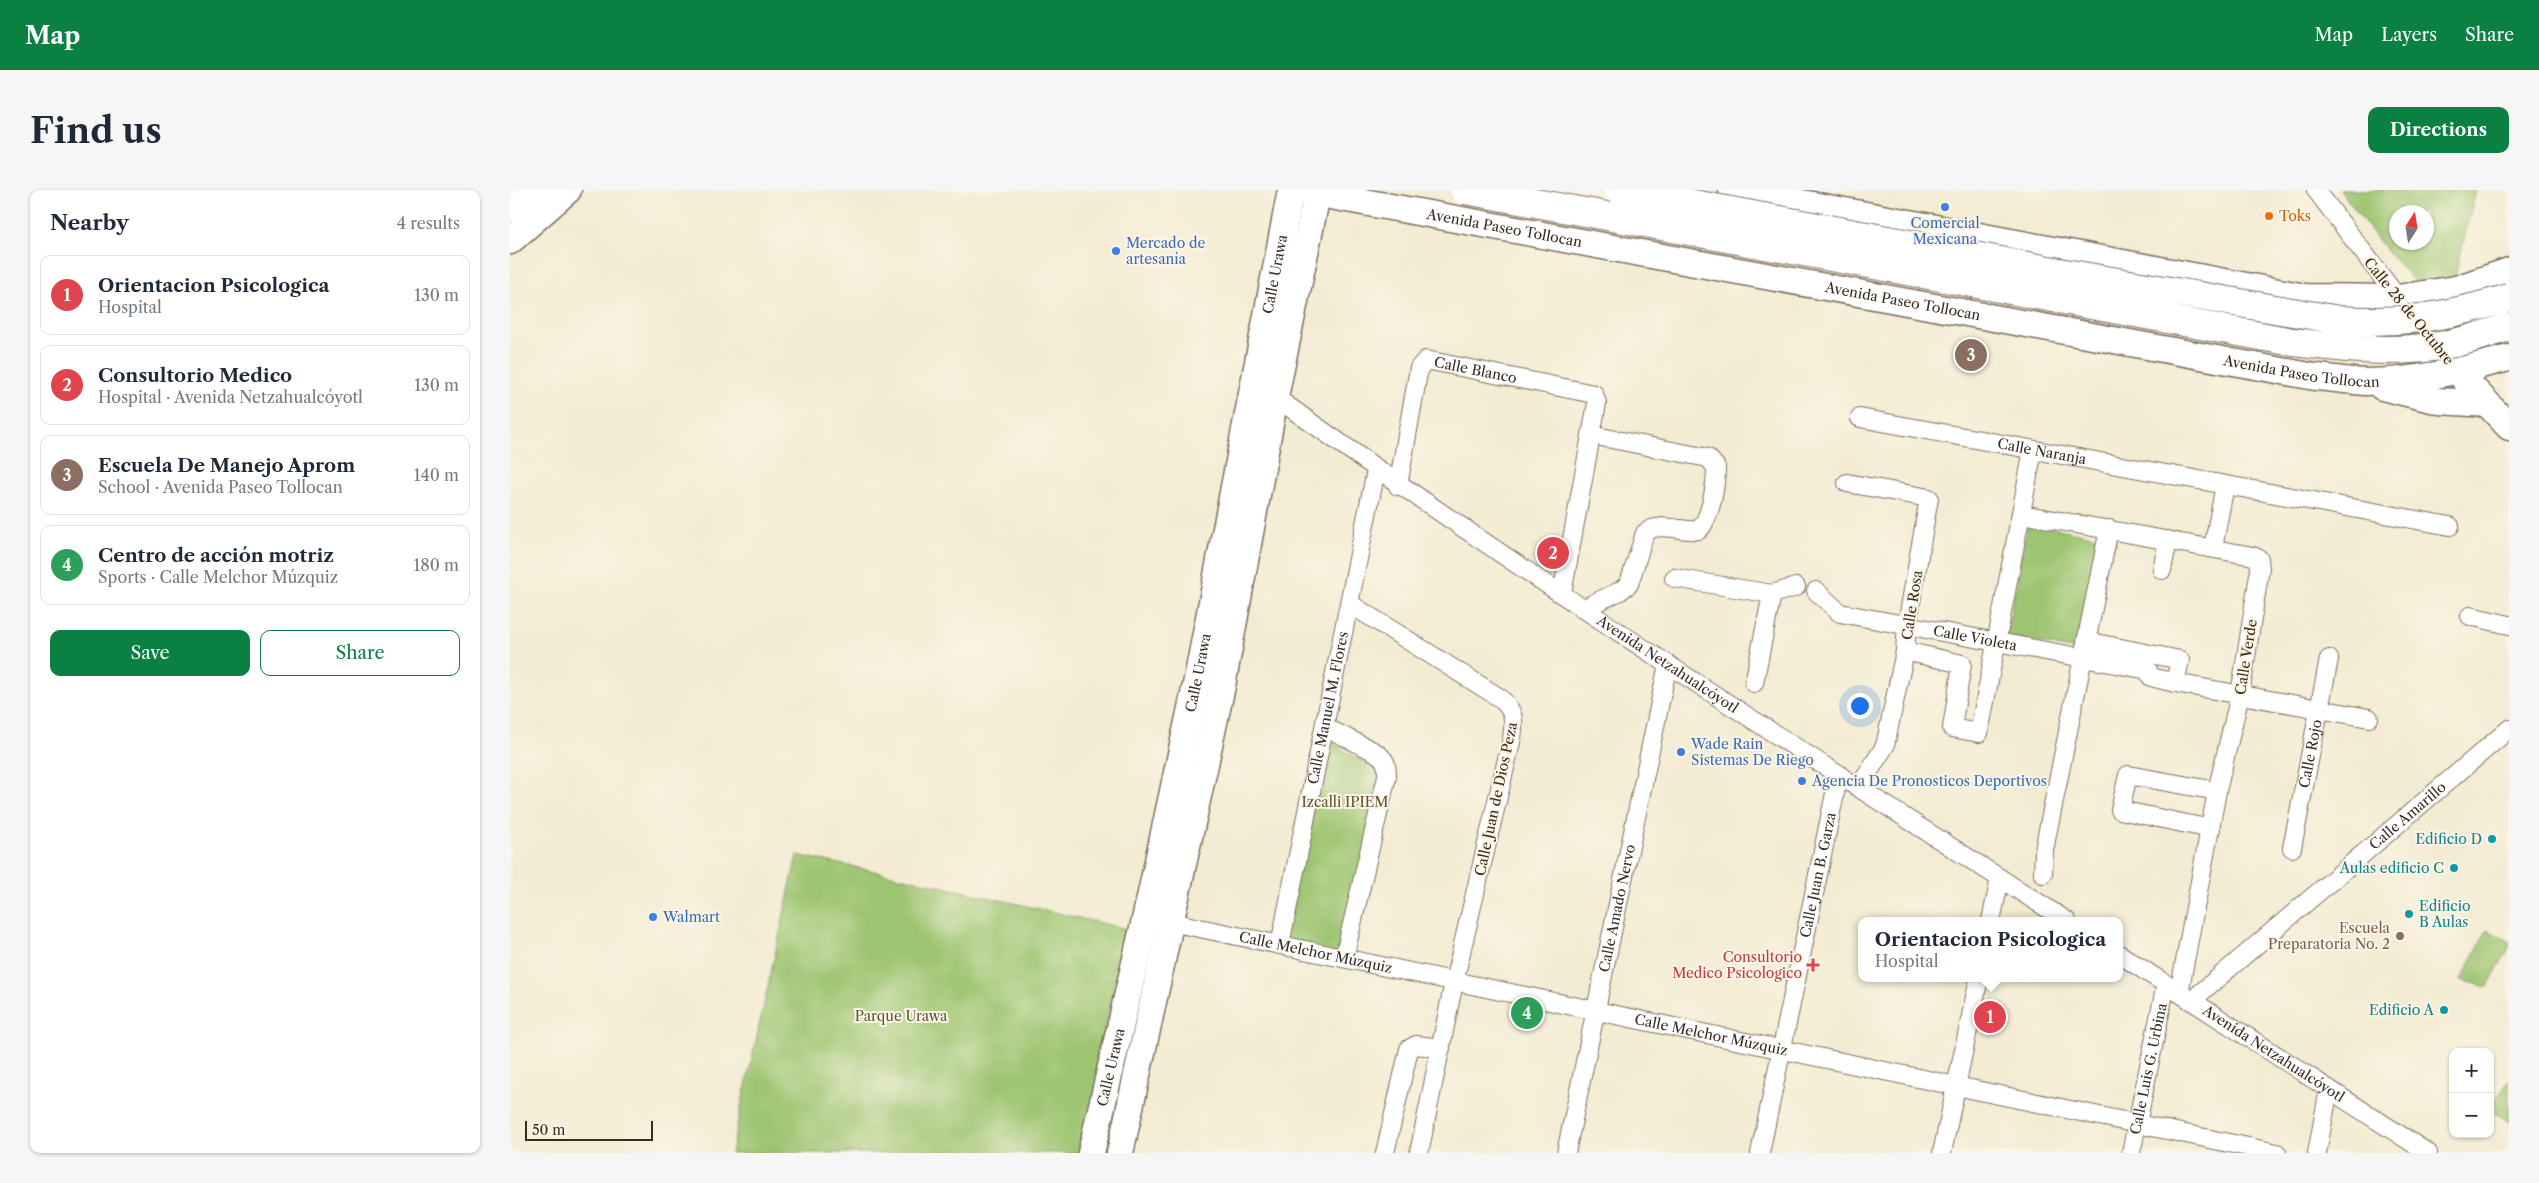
<!DOCTYPE html>
<meta charset="utf-8">
<style>
:root{--surface:#fff;--page:#f6f6f7;--text:#1f2937;--muted:#747a83;--line:#e0e1e3;--accent:#0b8043}
body{margin:0;font-family:"Libre Caslon Text",serif;background:var(--page);color:var(--text)}
.controls{position:absolute;right:15px;bottom:15px;display:grid;overflow:hidden;border-radius:10px;box-shadow:0 1px 4px #0004}
.controls button{width:45px;height:45px;display:grid;place-items:center;padding:0;border:0;border-bottom:1px solid var(--line);background:var(--surface);color:var(--text);font:25px sans-serif}
.compass{position:absolute;left:1879px;top:15px;width:45px;height:45px;border-radius:50%;background:var(--surface);box-shadow:0 1px 4px #0004;rotate:12deg}
.scale{position:absolute;left:15px;bottom:12px;width:128px;box-sizing:border-box;padding-left:5px;border:2px solid #3b2a1e;border-top:0;font-size:14px;line-height:18px;white-space:nowrap;color:#3b2a1e;-webkit-text-stroke:4px #fcf5e5;paint-order:stroke}
.you{position:absolute;left:1349px;top:515px;width:18px;height:18px;margin:-12px;border:4px solid #fff;border-radius:50%;background:#1a73e8;box-shadow:0 0 0 8px #1a73e833}
.badge{display:grid;place-items:center;width:32px;height:32px;border-radius:50%;background:var(--accent);color:#fff;font-size:16px;font-weight:700}
.pin{position:absolute;translate:-50% -50%;border:2px solid #fff;box-shadow:0 1px 5px #0006}
.popup{position:absolute;left:1348px;top:727px;width:265px;height:65px;box-sizing:border-box;display:grid;place-content:center;border-radius:10px;background:var(--surface);filter:drop-shadow(0 1px 4px #0005);font-size:16px;white-space:nowrap;color:var(--muted)}
.popup b{font-size:19px;color:var(--text)}
.popup::after{content:'';position:absolute;left:50%;top:100%;margin-left:-10px;border:10px solid transparent;border-top-color:var(--surface)}
.list{margin:0;padding:0;list-style:none}
h2{display:flex;justify-content:space-between;align-items:center;height:65px;margin:0;padding:0 20px;font-size:21px}
h2 small{font-size:16px;font-weight:400;color:var(--muted)}
.list li{display:grid;grid-template-columns:32px 1fr auto;gap:15px;align-items:center;box-sizing:border-box;height:80px;margin:0 10px 10px;padding:0 10px;border:1px solid var(--line);border-radius:10px}
.list b{display:block;font-size:19px;white-space:nowrap}
.list p{margin:0;font-size:16px;white-space:nowrap;color:var(--muted)}
.list em{font-size:16px;font-style:normal;color:var(--muted)}
.actions{display:flex;gap:10px;padding:15px 20px}
.actions a{flex:1;padding:11px 0;border:1px solid var(--accent);border-radius:10px;text-align:center;font-size:18px;color:var(--accent)}
.actions .main{background:var(--accent);color:#fff}
.map{position:relative;flex:none;width:1999px;height:963px;overflow:hidden;border-radius:10px}
header{display:flex;align-items:center;gap:30px;box-sizing:border-box;height:70px;padding:0 25px;background:var(--accent);color:#fff}
header strong{font-size:24px}
nav{display:flex;gap:28px;margin-inline-start:auto;font-size:18px}
.intro{display:flex;align-items:center;justify-content:space-between;box-sizing:border-box;height:120px;padding:0 30px}
h1{margin:0;font-size:35px}
.button{padding:12px 22px;border-radius:10px;background:var(--accent);color:#fff;font-size:18px;font-weight:700}
main{display:flex;gap:30px;padding:0 30px}
aside{flex:1;background:var(--surface);border-radius:10px;box-shadow:0 1px 4px #0004}
.map>svg:first-child{display:block}
.green{fill:#9dc571;stroke:#6c7848;fill-rule:evenodd}
.lines{fill:none;stroke-linecap:round;stroke-linejoin:round}
.street-casing{stroke:#7b6e5d;stroke-width:20}
.secondary-casing{stroke:#7b6e5d;stroke-width:29}
.highway-casing{stroke:#7b6e5d;stroke-width:30}
.street{stroke:#fff;stroke-width:18}
.secondary{stroke:#fff;stroke-width:26}
.highway{stroke:#fff;stroke-width:28}
.highway-bridge-casing{stroke:#7b6e5d;stroke-width:30;stroke-linecap:butt}
.highway-bridge{stroke:#fff;stroke-width:28}
.shop-dot{fill:#3f7fe0;stroke:#fcf5e5;stroke-width:2}
.food-dot{fill:#e8710a;stroke:#fcf5e5;stroke-width:2}
.culture-dot{fill:#0f9aa8;stroke:#fcf5e5;stroke-width:2}
.education-dot{fill:#8d6e63;stroke:#fcf5e5;stroke-width:2}
.health-dot{fill:#e0444e;stroke:#fcf5e5;stroke-width:2}
.labels{text-anchor:middle;stroke-width:4;stroke-linejoin:round;paint-order:stroke}
.food-label{font-size:14px;fill:#c56008;stroke:#fcf5e5;text-anchor:start}
.shop-label{font-size:14px;fill:#366cbe;stroke:#fcf5e5;text-anchor:start}
.street-label{font-size:14px;fill:#3b2a1e;stroke:#fcf5e5}
.park-label{font-size:14px;fill:#585837;stroke:#fcf5e5}
.culture-label{font-size:14px;fill:#0d838f;stroke:#fcf5e5;text-anchor:end}
.education-label{font-size:14px;fill:#785e54;stroke:#fcf5e5;text-anchor:end}
.health-label{font-size:14px;fill:#be3a42;stroke:#fcf5e5;text-anchor:end}
</style>
<header>
<strong>Map</strong>
<nav><a>Map</a><a>Layers</a><a>Share</a></nav>
</header>
<div class="intro"><h1>Find us</h1><a class="button">Directions</a></div>
<main>
<aside>
<h2>Nearby<small>4 results</small></h2>
<ul class="list">
<li><span class="badge" style="background:#e0444e">1</span><div><b>Orientacion Psicologica</b><p>Hospital</p></div><em>130 m</em></li>
<li><span class="badge" style="background:#e0444e">2</span><div><b>Consultorio Medico</b><p>Hospital · Avenida Netzahualcóyotl</p></div><em>130 m</em></li>
<li><span class="badge" style="background:#8d6e63">3</span><div><b>Escuela De Manejo Aprom</b><p>School · Avenida Paseo Tollocan</p></div><em>140 m</em></li>
<li><span class="badge" style="background:#2e9e5b">4</span><div><b>Centro de acción motriz</b><p>Sports · Calle Melchor Múzquiz</p></div><em>180 m</em></li>
</ul>
<div class="actions"><a class="main">Save</a><a>Share</a></div>
</aside>
<div class="map">
<svg width="1999" height="963" viewBox="0 0 1999 963">
<rect width="100%" height="100%" fill="#fcf5e5"/>
<filter id="ink" filterUnits="userSpaceOnUse"><feTurbulence type="fractalNoise" baseFrequency=".02" numOctaves="2"/><feDisplacementMap in="SourceGraphic" scale="10" xChannelSelector="R" yChannelSelector="G"/><feConvolveMatrix kernelMatrix="1 2 1 2 8 2 1 2 1" color-interpolation-filters="sRGB"/></filter>
<filter id="wash" filterUnits="userSpaceOnUse"><feTurbulence type="fractalNoise" baseFrequency=".0096" numOctaves="4" result="noise"/><feDisplacementMap in="SourceGraphic" scale="20" xChannelSelector="R" yChannelSelector="G"/><feGaussianBlur stdDeviation="1.12" result="paint"/><feColorMatrix in="noise" values="0 0 0 0 0 0 0 0 0 0 0 0 0 0 0 0 0 1.4 0 .05"/><feComposite in="paint" operator="in"/></filter>
<g filter="url(#wash)">
<rect width="100%" height="100%" fill="#f3ebd2"/>
<path class="green" d="M 1830,0 L 1966,0 L 1944,91 L 1911,99 L 1877,61 ZM 1886,22 L 1916,22 L 1916,52 L 1886,52 Z
M 1518,333 L 1588,347 L 1566,460 L 1496,446 Z
M 812,547 L 877,586 L 834,768 L 770,755 Z
M 287,665 L 368,682 L 626,741 L 578,963 L 221,963 Z
M 1977,740 L 1999,751 L 1999,758 L 1977,797 L 1951,790 Z
M 1999,890 L 1999,932 L 1980,919 Z"/>
</g>
<g filter="url(#ink)">
<g class="lines">
<g class="street-casing">
<g id="street">
<path d="M 1806,0 L 1888,108"/>
<path id="s1" d="M 765,207 C 1023,391 1290,561 1557,731"/>
<path id="s2" d="M 1350,228 L 1940,336"/>
<path d="M 1337,293 L 1419,308 L 1397,435 L 1395,461 L 1375,556 L 1349,597"/>
<path id="s3" d="M 888,296 L 909,178 L 916,170 L 1084,204 L 1087,213 L 1052,404"/>
<path d="M 1511,324 L 1743,366 L 1749,369 L 1750,378 L 1730,505 L 1707,601 L 1669,803"/>
<path d="M 1703,358 L 1715,295"/>
<path d="M 1652,380 L 1658,350"/>
<path d="M 1164,388 L 1262,404"/>
<path id="s4" d="M 1306,401 L 1330,423 L 1638,480 L 1641,487 L 1665,493 L 1859,528"/>
<path d="M 840,414 L 990,508 C 1004,520 1005,530 1002,548 L 944,792 L 909,963"/>
<path d="M 1072,419 L 1110,401 L 1119,394 L 1135,343 C 1148,331 1172,342 1189,340 C 1201,327 1206,295 1206,277 L 1198,268 L 1081,245"/>
<path d="M 1960,426 L 1999,435"/>
<path d="M 1576,451 L 1670,470 L 1665,493"/>
<path d="M 1395,461 L 1452,474 L 1442,538 L 1469,543 L 1523,260"/>
<path d="M 1244,493 L 1262,404 L 1286,397"/>
<path d="M 815,537 L 865,562 C 876,569 877,574 877,586 L 834,768"/>
<path d="M 1701,639 L 1610,620 L 1618,585 L 1707,601"/>
<path id="s5" d="M 1782,658 L 1819,469"/>
<path d="M 1533,684 L 1534,660 L 1599,339"/>
<path id="s6" d="M 651,730 L 1767,963"/>
<path d="M 1481,731 L 1490,688"/>
<path id="s7" d="M 770,755 L 866,280"/>
<path id="s8" d="M 1609,764 L 1918,963"/>
<path id="s9" d="M 1681,811 L 1999,539"/>
<path d="M 875,963 L 899,859 L 906,855 L 931,858"/>
<path id="s10" d="M 1056,963 L 1158,474"/>
<path id="s11" d="M 1250,963 L 1329,584"/>
<path d="M 1432,963 L 1469,788"/>
<path id="s12" d="M 1621,963 L 1656,794"/>
<path d="M 1807,963 L 1819,899"/>
</g>
</g>
<g class="secondary-casing">
<g id="secondary">
<path id="s13" d="M 788,0 L 1805,187 C 1821,188 1838,191 1855,192 C 1904,192 1952,180 1999,168"/>
<path d="M 1222,0 L 1795,107 L 1888,108 L 1946,99 L 1999,81"/>
<path d="M 0,51 L 58,0"/>
<path d="M 1893,115 L 1948,182 L 1999,237"/>
<path d="M 1872,197 L 1929,211 L 1978,214"/>
<path id="s14" d="M 581,963 L 640,708 L 687,490 L 781,0"/>
<path d="M 610,963 L 712,496 L 765,207 L 808,0"/>
</g>
</g>
<g class="highway-casing">
<path id="highway" d="M 0,18 L 31,0"/>
</g>
<use href="#street" class="street"/>
<use href="#secondary" class="secondary"/>
<use href="#highway" class="highway"/>
<g class="highway-bridge-casing">
<path id="highway-bridge" d="M 955,0 L 1783,152 C 1823,157 1862,162 1902,159 C 1935,158 1967,147 1999,137
M 1108,0 L 1555,83 L 1829,130 C 1894,134 1937,126 1999,108"/>
</g>
<use href="#highway-bridge" class="highway-bridge"/>
</g>
</g>
<g class="shop-dot">
<circle cx="1435" cy="17" r="5"/>
<circle cx="606" cy="61" r="5"/>
<circle cx="1171" cy="562" r="5"/>
<circle cx="1292" cy="591" r="5"/>
<circle cx="143" cy="727" r="5"/>
</g>
<circle class="food-dot" cx="1759" cy="26" r="5"/>
<g class="culture-dot">
<circle cx="1982" cy="649" r="5"/>
<circle cx="1944" cy="678" r="5"/>
<circle cx="1899" cy="724" r="5"/>
<circle cx="1934" cy="820" r="5"/>
</g>
<circle class="education-dot" cx="1890" cy="746" r="5"/>
<path class="health-dot" d="M1300.5 767.5h5v5h5v5h-5v5h-5v-5h-5v-5h5z"/>
<g class="labels">
<g class="food-label">
<text x="1769" y="31">Toks</text>
</g>
<g class="shop-label">
<text x="1435" y="38" text-anchor="middle">Comercial<tspan x="1435" dy="16">Mexicana</tspan></text>
<text x="616" y="58">Mercado de<tspan x="616" dy="16">artesanía</tspan></text>
<text x="1181" y="559">Wade Rain<tspan x="1181" dy="16">Sistemas De Riego</tspan></text>
<text x="1302" y="596">Agencia De Pronosticos Deportivos</text>
<text x="153" y="732">Walmart</text>
</g>
<g class="street-label">
<text dy="5" stroke="none"><textPath href="#s13" startOffset="210">Avenida Paseo Tollocan</textPath></text>
<text dy="5" stroke="none"><textPath href="#s14" startOffset="898">Calle Urawa</textPath></text>
<text dy="5" stroke="none"><textPath href="#s13" startOffset="615">Avenida Paseo Tollocan</textPath></text>
<text transform="translate(1899 121) rotate(51)" y="5">Calle 28 de Octubre</text>
<text dy="5" stroke="none"><textPath href="#s3" startOffset="181">Calle Blanco</textPath></text>
<text dy="5" stroke="none"><textPath href="#s13" startOffset="1020">Avenida Paseo Tollocan</textPath></text>
<text dy="5" stroke="none"><textPath href="#s2" startOffset="185">Calle Naranja</textPath></text>
<text transform="translate(1402 415) rotate(-81)" y="5">Calle Rosa</text>
<text dy="5" stroke="none"><textPath href="#s4" startOffset="170">Calle Violeta</textPath></text>
<text transform="translate(1736 467) rotate(-81)" y="5">Calle Verde</text>
<text dy="5" stroke="none"><textPath href="#s1" startOffset="475">Avenida Netzahualcóyotl</textPath></text>
<text dy="5" stroke="none"><textPath href="#s14" startOffset="492">Calle Urawa</textPath></text>
<text dy="5" stroke="none"><textPath href="#s7" startOffset="242">Calle Manuel M. Flores</textPath></text>
<text dy="5" stroke="none"><textPath href="#s5" startOffset="96">Calle Rojo</textPath></text>
<text transform="translate(986 609) rotate(-78)" y="5">Calle Juan de Dios Peza</text>
<text dy="5" stroke="none"><textPath href="#s9" startOffset="285">Calle Amarillo</textPath></text>
<text dy="5" stroke="none"><textPath href="#s11" startOffset="284">Calle Juan B. Garza</textPath></text>
<text dy="5" stroke="none"><textPath href="#s10" startOffset="250">Calle Amado Nervo</textPath></text>
<text dy="5" stroke="none"><textPath href="#s6" startOffset="158">Calle Melchor Múzquiz</textPath></text>
<text dy="5" stroke="none"><textPath href="#s6" startOffset="562">Calle Melchor Múzquiz</textPath></text>
<text dy="5" stroke="none"><textPath href="#s8" startOffset="184">Avenida Netzahualcóyotl</textPath></text>
<text dy="5" stroke="none"><textPath href="#s14" startOffset="88">Calle Urawa</textPath></text>
<text dy="5" stroke="none"><textPath href="#s12" startOffset="86">Calle Luis G. Urbina</textPath></text>
</g>
<g class="park-label">
<text x="835" y="617">Izcalli IPIEM</text>
<text x="391" y="831">Parque Urawa</text>
</g>
<g class="culture-label">
<text x="1972" y="654">Edificio D</text>
<text x="1934" y="683">Aulas edificio C</text>
<text x="1909" y="721" text-anchor="start">Edificio<tspan x="1909" dy="16">B Aulas</tspan></text>
<text x="1924" y="825">Edificio A</text>
</g>
<g class="education-label">
<text x="1880" y="743">Escuela<tspan x="1880" dy="16">Preparatoria No. 2</tspan></text>
</g>
<g class="health-label">
<text x="1292" y="772">Consultorio<tspan x="1292" dy="16">Medico Psicologico</tspan></text>
</g>
</g>
</svg>
<div class="controls">
<button>+</button>
<button>−</button>
</div>
<svg class="compass" viewBox="-18 -18 36 36"><path d="M0-13l5 13h-10z" fill="#e53935"/><path d="M0 13l5-13h-10z" fill="#747a83"/></svg>
<div class="scale">50 m</div>
<div class="you"></div>
<div class="pin badge" style="left:1480px;top:827px;background:#e0444e">1</div>
<div class="popup"><b>Orientacion Psicologica</b>Hospital</div>
<div class="pin badge" style="left:1043px;top:363px;background:#e0444e">2</div>
<div class="pin badge" style="left:1461px;top:165px;background:#8d6e63">3</div>
<div class="pin badge" style="left:1017px;top:823px;background:#2e9e5b">4</div>
</div>
</main>
